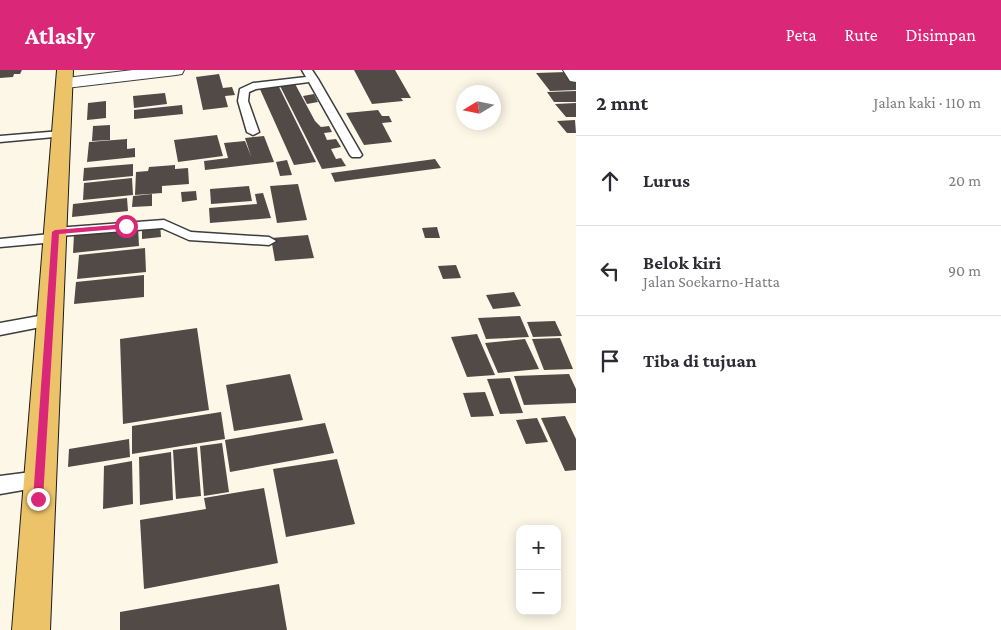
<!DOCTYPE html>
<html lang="id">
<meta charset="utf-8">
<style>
:root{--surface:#fff;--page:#f7f7f7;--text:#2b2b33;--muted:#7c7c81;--line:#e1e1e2;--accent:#db2777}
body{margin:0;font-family:"Crimson Pro",serif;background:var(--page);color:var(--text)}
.controls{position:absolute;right:15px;bottom:15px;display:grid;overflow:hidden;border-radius:10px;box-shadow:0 2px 12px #0003}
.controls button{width:45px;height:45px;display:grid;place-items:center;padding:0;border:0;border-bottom:1px solid var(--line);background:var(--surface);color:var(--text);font:25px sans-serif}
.compass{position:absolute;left:456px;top:15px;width:45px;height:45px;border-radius:50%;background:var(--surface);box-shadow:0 2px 12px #0003;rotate:260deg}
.stop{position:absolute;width:15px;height:15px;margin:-11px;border:4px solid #db2777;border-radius:50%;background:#fff}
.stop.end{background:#db2777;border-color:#fff;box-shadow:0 1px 5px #0008}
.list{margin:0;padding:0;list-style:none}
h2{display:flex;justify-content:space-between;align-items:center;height:65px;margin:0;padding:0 20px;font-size:21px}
h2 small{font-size:16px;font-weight:400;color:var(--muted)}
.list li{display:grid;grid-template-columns:32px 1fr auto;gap:15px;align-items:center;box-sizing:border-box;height:90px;padding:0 20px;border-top:1px solid var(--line)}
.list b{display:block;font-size:19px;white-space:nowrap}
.list p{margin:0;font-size:16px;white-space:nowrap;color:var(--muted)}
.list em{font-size:16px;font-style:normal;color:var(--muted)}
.icon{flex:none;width:28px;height:28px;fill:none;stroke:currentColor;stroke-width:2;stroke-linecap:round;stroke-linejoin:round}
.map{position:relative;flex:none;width:576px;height:560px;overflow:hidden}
header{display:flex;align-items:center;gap:30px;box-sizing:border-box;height:70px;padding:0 25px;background:var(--accent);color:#fff}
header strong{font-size:24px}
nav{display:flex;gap:28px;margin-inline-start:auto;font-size:18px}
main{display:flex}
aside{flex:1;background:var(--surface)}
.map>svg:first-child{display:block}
.building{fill:#514a47}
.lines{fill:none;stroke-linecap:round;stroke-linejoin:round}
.lane-casing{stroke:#3d3d3d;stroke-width:3}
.street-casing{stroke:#3d3d3d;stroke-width:2}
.primary-casing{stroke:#1b1b1b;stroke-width:2}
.lane{fill:#fff;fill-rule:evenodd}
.street{fill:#fff;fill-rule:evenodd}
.primary{fill:#edc369;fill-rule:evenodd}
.route{fill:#db2777}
</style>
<header>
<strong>Atlasly</strong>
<nav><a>Peta</a><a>Rute</a><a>Disimpan</a></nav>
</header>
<main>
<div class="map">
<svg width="576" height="560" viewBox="0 0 576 560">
<rect width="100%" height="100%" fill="#fdf7e8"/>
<path class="building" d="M 0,0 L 22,0 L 20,4 L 14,4 L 13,7 L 0,8 Z
M 354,0 L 395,0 L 411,28 L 401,28 L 403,31 L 372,34 Z
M 567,2 L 576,13 L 576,20 L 550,21 L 536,3 Z
M 219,4 L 223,18 L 232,17 L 235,25 L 225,26 L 228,37 L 203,40 L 196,7 Z
M 294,12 L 315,51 L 321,57 L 329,56 L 332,62 L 324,63 L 327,70 L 336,69 L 341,77 L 331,79 L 336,89 L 341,88 L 346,96 L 322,99 L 279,14 Z
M 278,15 L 316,92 L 294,95 L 259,17 Z
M 576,21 L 576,32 L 554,32 L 547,22 Z
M 165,23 L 167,34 L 134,38 L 133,26 Z
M 314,24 L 318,32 L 307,34 L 303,26 Z
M 106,31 L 106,48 L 87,50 L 88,33 Z
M 576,33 L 576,47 L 566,47 L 555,34 Z
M 182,35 L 183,44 L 134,49 L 134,40 Z
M 378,40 L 382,46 L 389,46 L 392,52 L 382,53 L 392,72 L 364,75 L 346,43 Z
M 575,50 L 576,63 L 567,63 L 557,51 Z
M 110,55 L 110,70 L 92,71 L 93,56 Z
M 217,65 L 223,86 L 178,92 L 174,70 Z
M 264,66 L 274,92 L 205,100 L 204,91 L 228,88 L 224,73 L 245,71 L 251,86 L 245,68 Z
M 127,69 L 127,79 L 135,78 L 135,87 L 87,92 L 89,72 Z
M 435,89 L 441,98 L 335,112 L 331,103 Z
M 287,90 L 292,105 L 280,106 L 276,92 Z
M 133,94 L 133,106 L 83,111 L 84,98 Z
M 175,95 L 175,99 L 188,98 L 189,114 L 162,116 L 162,123 L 135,125 L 136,102 L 148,101 L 149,97 Z
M 132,108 L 133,125 L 83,130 L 84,113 Z
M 298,114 L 307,150 L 277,153 L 270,116 Z
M 249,116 L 252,131 L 211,134 L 210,119 Z
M 196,121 L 197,130 L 182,132 L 181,122 Z
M 263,123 L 271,148 L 210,153 L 209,138 L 257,134 L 255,124 Z
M 152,124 L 152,136 L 132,137 L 133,126 Z
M 127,128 L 128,141 L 72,147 L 73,134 Z
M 160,154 L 161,167 L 142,169 L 142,156 Z
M 138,157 L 139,176 L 73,183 L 74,164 Z
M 437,157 L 440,168 L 425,168 L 422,158 Z
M 308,165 L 314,188 L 275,191 L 271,168 Z
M 145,178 L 146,202 L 77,209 L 79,185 Z
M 456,195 L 461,208 L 443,209 L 438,196 Z
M 144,205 L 144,227 L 74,234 L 76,212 Z
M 514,222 L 521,236 L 493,239 L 486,225 Z
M 520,246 L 529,267 L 486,269 L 478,248 Z
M 555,251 L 562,266 L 533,267 L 527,252 Z
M 197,258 L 209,340 L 123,354 L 120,269 Z
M 477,264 L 495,305 L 467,307 L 451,267 Z
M 560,268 L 573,299 L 544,300 L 532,269 Z
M 525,269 L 539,299 L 498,303 L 485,273 Z
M 290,304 L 303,350 L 234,361 L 226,315 Z
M 569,304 L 576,319 L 576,333 L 524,335 L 514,306 Z
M 510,308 L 523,343 L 500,344 L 487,309 Z
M 485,322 L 494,346 L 471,347 L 463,323 Z
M 221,342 L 225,369 L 132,384 L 132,356 Z
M 565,346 L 576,369 L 576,400 L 565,401 L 541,348 Z
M 537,348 L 548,372 L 526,374 L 516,350 Z
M 325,353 L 334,383 L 230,402 L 225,370 Z
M 129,369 L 130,387 L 68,397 L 69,379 Z
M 222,373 L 229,422 L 204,426 L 200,376 Z
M 197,377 L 201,426 L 176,429 L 173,380 Z
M 171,382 L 173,430 L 140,435 L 139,387 Z
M 337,389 L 355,454 L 286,467 L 273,399 Z
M 132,391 L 133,434 L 103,439 L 104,396 Z
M 264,418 L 278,493 L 144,519 L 140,450 L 206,439 L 204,428 Z
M 279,514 L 287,560 L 120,560 L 120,542 Z"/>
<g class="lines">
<g class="lane-casing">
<path id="lane" d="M 302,0 L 312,0 L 318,9 L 362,85 L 360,87 L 352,87 L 350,85 L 309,12 L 256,19 L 249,22 L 248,31 L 259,62 L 253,65 L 247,62 L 238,31 L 240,19 L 253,13 L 306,7 Z
M 61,61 L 65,62 L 65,66 L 0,72 L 0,66 Z
M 164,150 L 191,162 L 269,167 L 276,171 L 269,175 L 189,170 L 162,158 L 60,166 L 60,171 L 55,172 L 0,177 L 0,169 L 50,164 L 50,159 L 55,158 Z
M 50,244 L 56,246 L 58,250 L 56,254 L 0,265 L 0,253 Z
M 39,401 L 46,404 L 49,410 L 46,416 L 0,424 L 0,406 Z"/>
</g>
<g class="street-casing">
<path id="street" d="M 133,0 L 184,0 L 182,4 L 176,5 L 66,18 L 60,17 L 57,13 L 60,9 L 66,8 Z
M 563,0 L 576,0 L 576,12 L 570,11 Z"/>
</g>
<g class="primary-casing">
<path id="primary" d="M 57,0 L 73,0 L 50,560 L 12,560 Z"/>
</g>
<use href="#lane" class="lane"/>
<use href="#street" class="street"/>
<use href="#primary" class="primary"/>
</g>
<path class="route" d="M 126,154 L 129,158 L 59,164 L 43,429 L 38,434 L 33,429 L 52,162 L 55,160 Z"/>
</svg>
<div class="controls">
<button>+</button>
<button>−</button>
</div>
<svg class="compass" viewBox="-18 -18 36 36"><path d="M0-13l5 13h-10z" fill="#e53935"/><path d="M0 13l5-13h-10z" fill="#7c7c81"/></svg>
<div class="stop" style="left:126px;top:156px"></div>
<div class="stop end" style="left:38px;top:429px"></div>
</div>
<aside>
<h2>2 mnt<small>Jalan kaki · 110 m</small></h2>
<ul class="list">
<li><svg class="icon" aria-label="ahead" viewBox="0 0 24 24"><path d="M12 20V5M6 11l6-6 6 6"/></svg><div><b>Lurus</b></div><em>20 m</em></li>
<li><svg class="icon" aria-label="left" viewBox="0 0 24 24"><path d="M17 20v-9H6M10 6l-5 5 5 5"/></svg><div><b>Belok kiri</b><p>Jalan Soekarno-Hatta</p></div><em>90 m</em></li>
<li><svg class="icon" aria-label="arrive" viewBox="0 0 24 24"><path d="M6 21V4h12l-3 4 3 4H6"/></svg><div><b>Tiba di tujuan</b></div></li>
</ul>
</aside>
</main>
